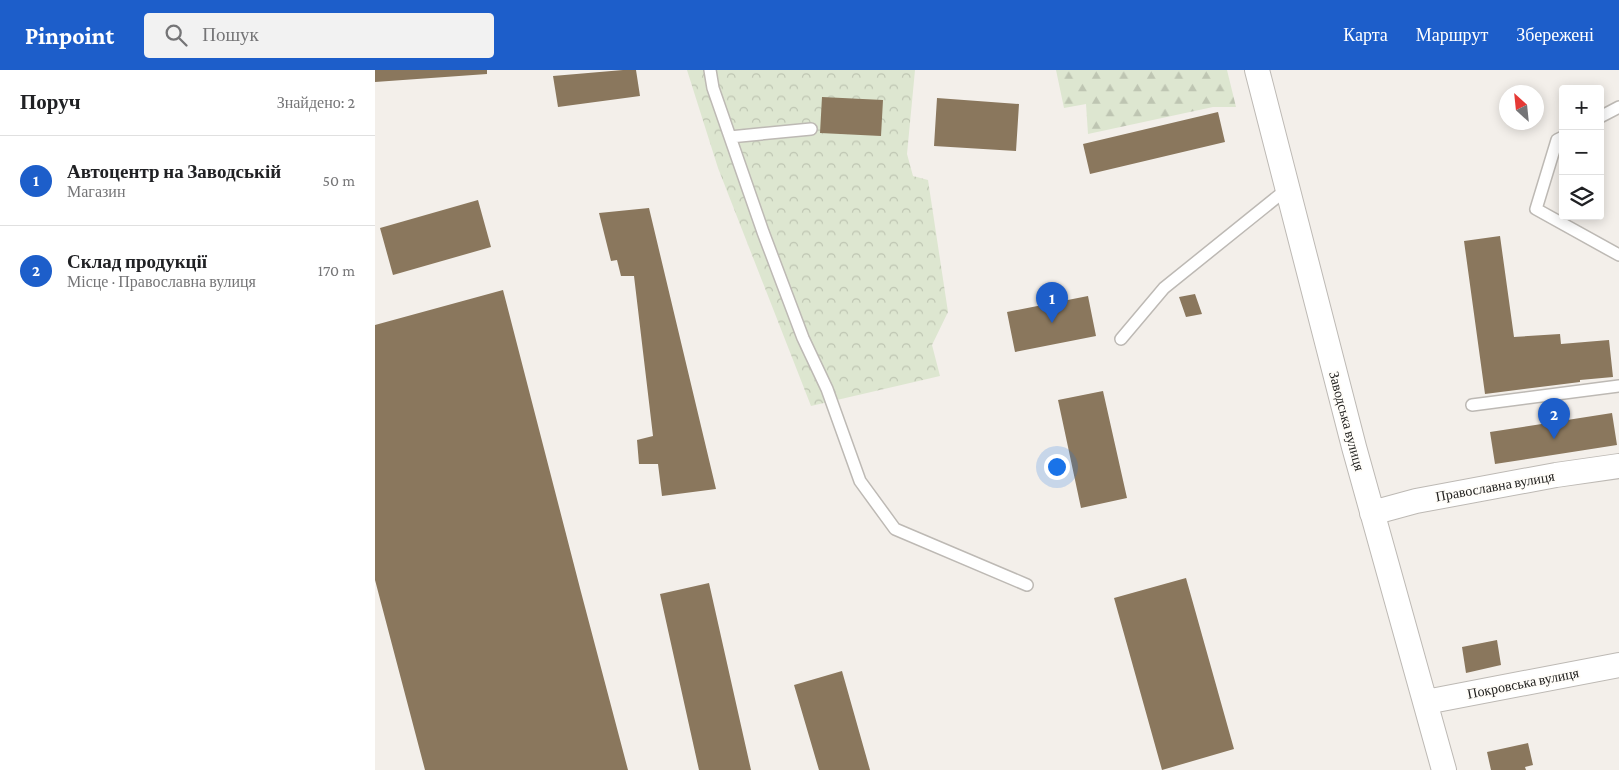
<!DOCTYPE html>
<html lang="uk">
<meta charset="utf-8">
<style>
:root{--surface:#fff;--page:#f2f2f2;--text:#202124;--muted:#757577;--line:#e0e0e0;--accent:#1d5eca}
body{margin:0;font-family:"Crimson Pro",serif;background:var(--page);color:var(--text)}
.controls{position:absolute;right:15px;top:15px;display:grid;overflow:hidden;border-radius:5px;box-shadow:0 2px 12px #0003}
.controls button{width:45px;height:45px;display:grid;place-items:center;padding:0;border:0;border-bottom:1px solid var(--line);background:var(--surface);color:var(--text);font:25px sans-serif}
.compass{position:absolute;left:1124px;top:15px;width:45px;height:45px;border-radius:50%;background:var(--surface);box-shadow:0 2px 12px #0003;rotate:333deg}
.you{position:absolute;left:681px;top:396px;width:18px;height:18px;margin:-12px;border:4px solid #fff;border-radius:50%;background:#1a73e8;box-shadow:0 0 0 8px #1a73e833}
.badge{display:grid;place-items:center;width:32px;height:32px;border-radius:50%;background:var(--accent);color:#fff;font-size:16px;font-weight:700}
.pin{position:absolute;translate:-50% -41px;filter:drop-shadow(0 1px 2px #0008)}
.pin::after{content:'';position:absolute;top:26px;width:18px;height:15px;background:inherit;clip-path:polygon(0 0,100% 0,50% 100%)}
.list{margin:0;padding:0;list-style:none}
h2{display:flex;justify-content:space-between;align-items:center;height:65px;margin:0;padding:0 20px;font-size:21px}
h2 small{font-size:16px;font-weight:400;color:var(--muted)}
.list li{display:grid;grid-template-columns:32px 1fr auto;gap:15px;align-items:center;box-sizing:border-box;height:90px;padding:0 20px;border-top:1px solid var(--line)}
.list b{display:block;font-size:19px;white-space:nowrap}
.list p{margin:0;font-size:16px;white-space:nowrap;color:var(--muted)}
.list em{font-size:16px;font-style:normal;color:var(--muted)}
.icon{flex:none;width:28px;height:28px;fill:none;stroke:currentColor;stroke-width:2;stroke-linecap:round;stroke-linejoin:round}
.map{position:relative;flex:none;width:1244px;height:700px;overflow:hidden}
header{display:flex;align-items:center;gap:30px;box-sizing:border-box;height:70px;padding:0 25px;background:var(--accent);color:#fff}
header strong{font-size:24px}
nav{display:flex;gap:28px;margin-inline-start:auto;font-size:18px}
.search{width:350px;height:45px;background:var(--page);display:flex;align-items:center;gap:12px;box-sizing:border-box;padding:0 18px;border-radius:5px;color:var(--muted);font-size:19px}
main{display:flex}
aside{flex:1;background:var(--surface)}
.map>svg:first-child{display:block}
.forest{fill:url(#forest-firs)}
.park{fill:url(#park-crowns)}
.building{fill:#8a775d}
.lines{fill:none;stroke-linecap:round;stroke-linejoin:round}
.lane-casing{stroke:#bdb9b4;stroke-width:14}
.street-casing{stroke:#bdb9b4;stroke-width:26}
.lane{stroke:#fff;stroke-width:11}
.street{stroke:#fff;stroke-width:24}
.labels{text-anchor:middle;stroke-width:4;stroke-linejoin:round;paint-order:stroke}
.street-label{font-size:14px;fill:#242321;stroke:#fffdf9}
</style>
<header>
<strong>Pinpoint</strong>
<div class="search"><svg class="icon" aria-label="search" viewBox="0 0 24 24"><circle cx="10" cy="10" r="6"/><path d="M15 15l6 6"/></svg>Пошук</div>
<nav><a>Карта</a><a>Маршрут</a><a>Збережені</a></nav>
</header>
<main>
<aside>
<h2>Поруч<small>Знайдено: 2</small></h2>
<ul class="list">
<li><span class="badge">1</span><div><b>Автоцентр на Заводській</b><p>Магазин</p></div><em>50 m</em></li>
<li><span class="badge">2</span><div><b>Склад продукції</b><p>Місце · Православна вулиця</p></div><em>170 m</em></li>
</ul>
</aside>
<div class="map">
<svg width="1244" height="700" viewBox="0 0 1244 700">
<defs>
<pattern id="forest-firs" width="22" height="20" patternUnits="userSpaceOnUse" patternTransform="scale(1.25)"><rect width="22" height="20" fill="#dde6d0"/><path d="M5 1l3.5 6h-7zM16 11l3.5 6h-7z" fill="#bec5b2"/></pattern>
<pattern id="park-crowns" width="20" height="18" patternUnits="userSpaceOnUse" patternTransform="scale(1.25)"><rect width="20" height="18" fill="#dde6d0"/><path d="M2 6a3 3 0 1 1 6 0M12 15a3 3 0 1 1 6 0" fill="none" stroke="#bec5b2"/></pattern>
</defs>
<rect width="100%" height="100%" fill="#f3efea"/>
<path class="forest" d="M 681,0 L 852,0 L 861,37 L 838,37 L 713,64 L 711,34 L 689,38 Z"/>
<path class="park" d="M 312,0 L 540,0 L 532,84 L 538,106 L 553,110 L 573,242 L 557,275 L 565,306 L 436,336 L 343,98 Z"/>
<path class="building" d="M 0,0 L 112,0 L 112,4 L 0,12 Z
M 248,0 L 261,0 L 265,26 L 183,37 L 178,6 Z
M 447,27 L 508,30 L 506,66 L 445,63 Z
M 562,28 L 644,34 L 641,81 L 559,76 Z
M 843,42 L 850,72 L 715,104 L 708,74 Z
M 103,130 L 116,177 L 18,205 L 5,158 Z
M 274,138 L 341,419 L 287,426 L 283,394 L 264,394 L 262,370 L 278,366 L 259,206 L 246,206 L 242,190 L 236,191 L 224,143 Z
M 1125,166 L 1139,267 L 1185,264 L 1186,274 L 1234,270 L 1238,307 L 1205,310 L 1205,312 L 1110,324 L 1089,171 Z
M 128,220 L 206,522 L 253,700 L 50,700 L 0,510 L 0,255 Z
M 820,224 L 827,244 L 811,247 L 804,227 Z
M 713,226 L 721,266 L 640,282 L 632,242 Z
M 728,321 L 752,428 L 706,438 L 683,330 Z
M 1237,343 L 1242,375 L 1120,394 L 1115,362 Z
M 811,508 L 859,679 L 787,700 L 739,528 Z
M 334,513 L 376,700 L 324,700 L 285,524 Z
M 1122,570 L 1126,595 L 1091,603 L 1087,577 Z
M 467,601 L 495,700 L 444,700 L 419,615 Z
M 1153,673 L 1158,695 L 1150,697 L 1151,700 L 1116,700 L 1112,682 Z"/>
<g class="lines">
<g class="lane-casing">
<path id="lane" d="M 335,0 L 338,18 L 388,162 L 428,268 L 452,319 L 485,411 L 520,459 L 652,515
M 1225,47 L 1244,37
M 355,67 L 436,59
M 1188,67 L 1182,70 L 1161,139 L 1244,185
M 746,269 L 789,218 L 912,119
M 1097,335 L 1244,316"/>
</g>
<g class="street-casing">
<path id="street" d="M 882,0 L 979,377 L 1069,700
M 997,443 L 1041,431 L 1181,405 L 1244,396
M 1051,632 L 1244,595"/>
</g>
<use href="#lane" class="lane"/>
<use href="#street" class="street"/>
</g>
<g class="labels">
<g class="street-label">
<text transform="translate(972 351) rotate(75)" y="5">Заводська вулиця</text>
<text transform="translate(1120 416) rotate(-10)" y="5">Православна вулиця</text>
<text transform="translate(1148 613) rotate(-11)" y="5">Покровська вулиця</text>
</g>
</g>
</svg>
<div class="controls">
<button>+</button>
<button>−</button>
<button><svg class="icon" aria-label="layers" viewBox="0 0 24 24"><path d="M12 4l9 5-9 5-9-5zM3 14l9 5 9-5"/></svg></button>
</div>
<svg class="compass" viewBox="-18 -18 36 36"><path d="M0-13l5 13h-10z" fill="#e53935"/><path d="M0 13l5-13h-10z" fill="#757577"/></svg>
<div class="you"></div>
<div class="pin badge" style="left:677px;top:253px">1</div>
<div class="pin badge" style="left:1179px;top:369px">2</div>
</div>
</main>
